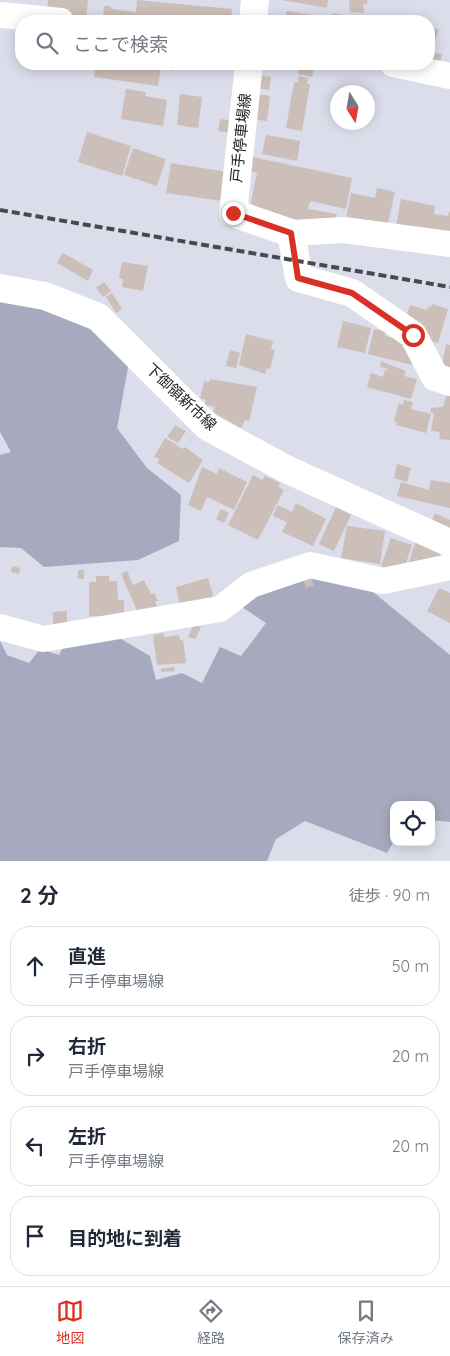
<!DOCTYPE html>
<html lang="ja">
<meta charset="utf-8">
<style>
:root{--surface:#fff;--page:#f2f2f3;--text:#1f2937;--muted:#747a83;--line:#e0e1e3;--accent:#d93025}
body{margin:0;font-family:Quicksand,"Noto Sans JP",sans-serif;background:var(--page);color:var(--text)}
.controls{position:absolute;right:15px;bottom:15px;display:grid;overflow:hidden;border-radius:10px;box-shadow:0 2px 12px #0003}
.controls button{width:45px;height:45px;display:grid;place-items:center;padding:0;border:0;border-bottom:1px solid var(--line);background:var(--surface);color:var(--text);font:25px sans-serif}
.compass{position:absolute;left:330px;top:85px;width:45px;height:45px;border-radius:50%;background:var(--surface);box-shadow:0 2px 12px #0003;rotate:169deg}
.stop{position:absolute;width:15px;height:15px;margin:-11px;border:4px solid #d93025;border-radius:50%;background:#fff}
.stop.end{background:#d93025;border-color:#fff;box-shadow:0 1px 5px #0008}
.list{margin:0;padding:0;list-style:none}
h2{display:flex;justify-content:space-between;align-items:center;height:65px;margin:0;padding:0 20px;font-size:21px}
h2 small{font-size:16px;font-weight:400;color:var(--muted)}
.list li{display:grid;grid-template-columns:32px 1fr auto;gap:15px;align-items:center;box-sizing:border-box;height:80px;margin:0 10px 10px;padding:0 10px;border:1px solid var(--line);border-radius:20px}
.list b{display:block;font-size:19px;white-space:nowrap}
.list p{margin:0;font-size:16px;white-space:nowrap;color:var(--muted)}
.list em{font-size:16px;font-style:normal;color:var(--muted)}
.icon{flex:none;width:28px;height:28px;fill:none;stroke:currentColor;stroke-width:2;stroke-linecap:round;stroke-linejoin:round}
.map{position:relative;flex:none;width:450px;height:861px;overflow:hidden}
.search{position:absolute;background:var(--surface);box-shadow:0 2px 12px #0003;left:15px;right:15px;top:15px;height:55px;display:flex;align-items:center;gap:12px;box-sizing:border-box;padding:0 18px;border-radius:20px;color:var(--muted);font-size:19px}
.sheet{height:425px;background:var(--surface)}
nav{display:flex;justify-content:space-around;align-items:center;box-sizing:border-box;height:70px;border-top:1px solid var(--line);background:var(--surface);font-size:14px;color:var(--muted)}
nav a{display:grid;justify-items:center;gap:2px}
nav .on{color:var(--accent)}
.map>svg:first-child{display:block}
.green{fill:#a7aabe}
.building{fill:#ccbeb8}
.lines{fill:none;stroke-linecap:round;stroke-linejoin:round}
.minor{stroke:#fff;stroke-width:26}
.major{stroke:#fff;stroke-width:28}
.rail{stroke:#48494f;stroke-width:4;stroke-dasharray:8 4;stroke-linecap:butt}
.route{stroke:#d93025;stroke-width:6}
.labels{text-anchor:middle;stroke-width:4;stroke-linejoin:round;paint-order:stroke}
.street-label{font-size:15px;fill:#202125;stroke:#fff}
</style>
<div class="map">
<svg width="450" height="861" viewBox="0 0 450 861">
<rect width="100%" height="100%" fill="#dbddeb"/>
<path class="green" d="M 0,294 L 79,317 L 129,362 L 117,428 L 147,468 L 181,495 L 179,541 L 138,560 L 44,567 L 21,548 L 0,547 L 0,455 L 11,452 L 0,432 Z
M 310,567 L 362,583 L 450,655 L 450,822 L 431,820 L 431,805 L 394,805 L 394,841 L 387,853 L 305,821 L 276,839 L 267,861 L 0,861 L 0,641 L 7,655 L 29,663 L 40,649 L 59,655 L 72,630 L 104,629 L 150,656 L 156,680 L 182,673 L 202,683 L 220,647 L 241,656 L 266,623 L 236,603 Z"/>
<path class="building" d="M 48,0 L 88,0 L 86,20 L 70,19 L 47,12 Z
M 137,0 L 232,9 L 231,21 L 103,21 L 104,6 L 111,6 L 111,9 L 136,12 Z
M 282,0 L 328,0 L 327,8 Z
M 349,0 L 368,0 L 367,5 L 363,4 L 364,13 L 350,12 Z
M 287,11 L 332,18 L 333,13 L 361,19 L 360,21 L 285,21 Z
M 429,26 L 439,30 L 429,55 Z
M 432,52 L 442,54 L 440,62 L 431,60 Z
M 96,64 L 175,64 L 174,71 L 161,68 L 158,86 L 94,77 Z
M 300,64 L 315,64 L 312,77 L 298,74 Z
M 258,75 L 271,77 L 269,90 L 256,88 Z
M 299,76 L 308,78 L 307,84 L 310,84 L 302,131 L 286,128 L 294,82 L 298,82 Z
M 126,89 L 146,92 L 145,96 L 167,100 L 163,126 L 121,119 Z
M 253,93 L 270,96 L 267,121 L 250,119 Z
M 180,94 L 202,97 L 198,128 L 177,125 Z
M 220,119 L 236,121 L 235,134 L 218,131 Z
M 87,132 L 131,146 L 122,176 L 78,162 Z
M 266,135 L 300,141 L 297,161 L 262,154 Z
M 133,148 L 166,159 L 157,186 L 124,175 Z
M 244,155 L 352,178 L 346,209 L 310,201 L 308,209 L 337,214 L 334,225 L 267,219 L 249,211 L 257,173 L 244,170 Z
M 171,163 L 227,172 L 222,201 L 166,193 Z
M 377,188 L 395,192 L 387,228 L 345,223 L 351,193 L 375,198 Z
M 401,199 L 435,206 L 434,214 L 448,216 L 450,210 L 450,237 L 396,227 Z
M 63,253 L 93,270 L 88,281 L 57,263 Z
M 122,262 L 148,266 L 143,291 L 122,287 L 123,279 L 119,278 Z
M 104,282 L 111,291 L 103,297 L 96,288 Z
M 112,293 L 122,309 L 116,313 L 106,297 Z
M 432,304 L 448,309 L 438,343 L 421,338 L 404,323 L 410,305 L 427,310 L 428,306 L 431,307 Z
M 343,321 L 371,328 L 365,353 L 337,347 Z
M 374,329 L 386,331 L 385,336 L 399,339 L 415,355 L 412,365 L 368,354 Z
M 246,334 L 273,341 L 271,350 L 275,350 L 270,369 L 267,368 L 265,374 L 239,365 Z
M 446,344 L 450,345 L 450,371 L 441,369 Z
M 230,350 L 240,353 L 236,368 L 226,366 Z
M 381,361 L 406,371 L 404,376 L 417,379 L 411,399 L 367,387 L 371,373 L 383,377 L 385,370 L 387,371 L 388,369 L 380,367 Z
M 210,379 L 257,387 L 249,421 L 245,420 L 241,428 L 213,412 L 215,407 L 205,405 L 206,400 L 200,398 L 204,381 L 209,382 Z
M 447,394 L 450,394 L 450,440 L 439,439 L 440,432 L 431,431 L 434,413 L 431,413 L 431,408 L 443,407 Z
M 404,400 L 413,402 L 411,409 L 431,414 L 426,433 L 396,425 L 397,422 L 394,421 L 399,403 L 403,405 Z
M 175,425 L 186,431 L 178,443 L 167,437 Z
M 165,438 L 183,449 L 185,447 L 203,460 L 189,483 L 157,463 L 159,459 L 154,457 Z
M 397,464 L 411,468 L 407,482 L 394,478 Z
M 202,467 L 217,474 L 219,468 L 247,482 L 234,510 L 207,497 L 201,511 L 188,505 Z
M 253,475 L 262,480 L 265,476 L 280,483 L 278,487 L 284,490 L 258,540 L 228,525 Z
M 431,480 L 450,483 L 450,508 L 397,496 L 401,482 L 429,490 Z
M 296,503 L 326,519 L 313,546 L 282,532 L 287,522 L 273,516 L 278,505 L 292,512 Z
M 336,507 L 351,515 L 334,551 L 319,544 Z
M 221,509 L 229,513 L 224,523 L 216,519 Z
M 435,513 L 450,520 L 450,533 L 430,525 Z
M 347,526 L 385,531 L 380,564 L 341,558 Z
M 391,538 L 412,545 L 404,569 L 395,570 L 381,566 Z
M 416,541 L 443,549 L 438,561 L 406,570 Z
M 12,566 L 20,568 L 19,574 L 11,572 Z
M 78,570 L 84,570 L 84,579 L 78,579 Z
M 127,571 L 133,585 L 144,580 L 151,594 L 154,593 L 158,601 L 155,602 L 157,606 L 139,615 L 121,574 Z
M 96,576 L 109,576 L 109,581 L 117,581 L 118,600 L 124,600 L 124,618 L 100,618 L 101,616 L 89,616 L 89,582 L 96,582 Z
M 311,577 L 314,585 L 306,588 L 303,579 Z
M 208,578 L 213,595 L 211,599 L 180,607 L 176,587 Z
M 439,588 L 450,593 L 450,623 L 427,611 Z
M 67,611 L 67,626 L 53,627 L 53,612 Z
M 194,624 L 201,627 L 195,639 L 188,637 Z
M 164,633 L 164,637 L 179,635 L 180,640 L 183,640 L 186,663 L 157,665 L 153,635 Z
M 174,667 L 175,671 L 161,672 L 161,669 Z"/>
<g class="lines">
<path class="minor" d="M 2,15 L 61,21
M 393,64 L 450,76
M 291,233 L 344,230 L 450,244
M 0,627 L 43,639 L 220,609 L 251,585 L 310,565 L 383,581 L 450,567"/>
<path class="major" d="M 253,21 L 255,0
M 249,64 L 233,213 L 291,233 L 299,278 L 352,293 L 413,335 L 435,377 L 450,382
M 0,288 L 45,296 L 98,317 L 208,427 L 288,470 L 450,543"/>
<path class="rail" d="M 0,210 L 450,287"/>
</g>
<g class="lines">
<path class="route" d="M 233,213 L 291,233 L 298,278 L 352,293 L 413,335"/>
</g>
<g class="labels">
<g class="street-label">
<text transform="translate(241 138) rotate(-84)" y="5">戸手停車場線</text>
<text transform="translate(181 397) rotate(43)" y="5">下御領新市線</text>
</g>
</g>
</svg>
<div class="controls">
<button><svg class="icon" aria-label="locate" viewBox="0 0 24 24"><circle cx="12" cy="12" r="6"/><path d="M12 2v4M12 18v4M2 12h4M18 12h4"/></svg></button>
</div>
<svg class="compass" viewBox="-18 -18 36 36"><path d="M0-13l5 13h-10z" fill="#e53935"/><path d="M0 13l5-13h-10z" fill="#747a83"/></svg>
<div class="stop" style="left:413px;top:335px"></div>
<div class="stop end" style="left:233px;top:213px"></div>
<div class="search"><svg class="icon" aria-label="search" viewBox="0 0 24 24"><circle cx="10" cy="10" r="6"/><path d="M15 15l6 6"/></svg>ここで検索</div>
</div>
<section class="sheet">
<h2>2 分<small>徒歩 · 90 m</small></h2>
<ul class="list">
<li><svg class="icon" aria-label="ahead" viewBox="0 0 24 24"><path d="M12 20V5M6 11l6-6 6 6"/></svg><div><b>直進</b><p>戸手停車場線</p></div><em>50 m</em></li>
<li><svg class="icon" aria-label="right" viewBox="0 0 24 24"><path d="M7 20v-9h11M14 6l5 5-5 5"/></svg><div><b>右折</b><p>戸手停車場線</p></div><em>20 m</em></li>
<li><svg class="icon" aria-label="left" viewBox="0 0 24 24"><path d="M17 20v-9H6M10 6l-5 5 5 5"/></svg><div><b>左折</b><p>戸手停車場線</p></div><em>20 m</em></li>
<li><svg class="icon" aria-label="arrive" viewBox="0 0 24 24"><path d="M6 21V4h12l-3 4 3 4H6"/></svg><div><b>目的地に到着</b></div></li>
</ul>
</section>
<nav>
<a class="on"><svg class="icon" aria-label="map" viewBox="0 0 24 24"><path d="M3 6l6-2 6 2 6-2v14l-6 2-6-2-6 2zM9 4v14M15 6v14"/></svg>地図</a>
<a><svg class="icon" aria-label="directions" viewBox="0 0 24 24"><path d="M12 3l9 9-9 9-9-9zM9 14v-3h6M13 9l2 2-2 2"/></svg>経路</a>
<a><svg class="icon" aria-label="saved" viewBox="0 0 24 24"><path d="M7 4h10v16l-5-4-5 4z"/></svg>保存済み</a>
</nav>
